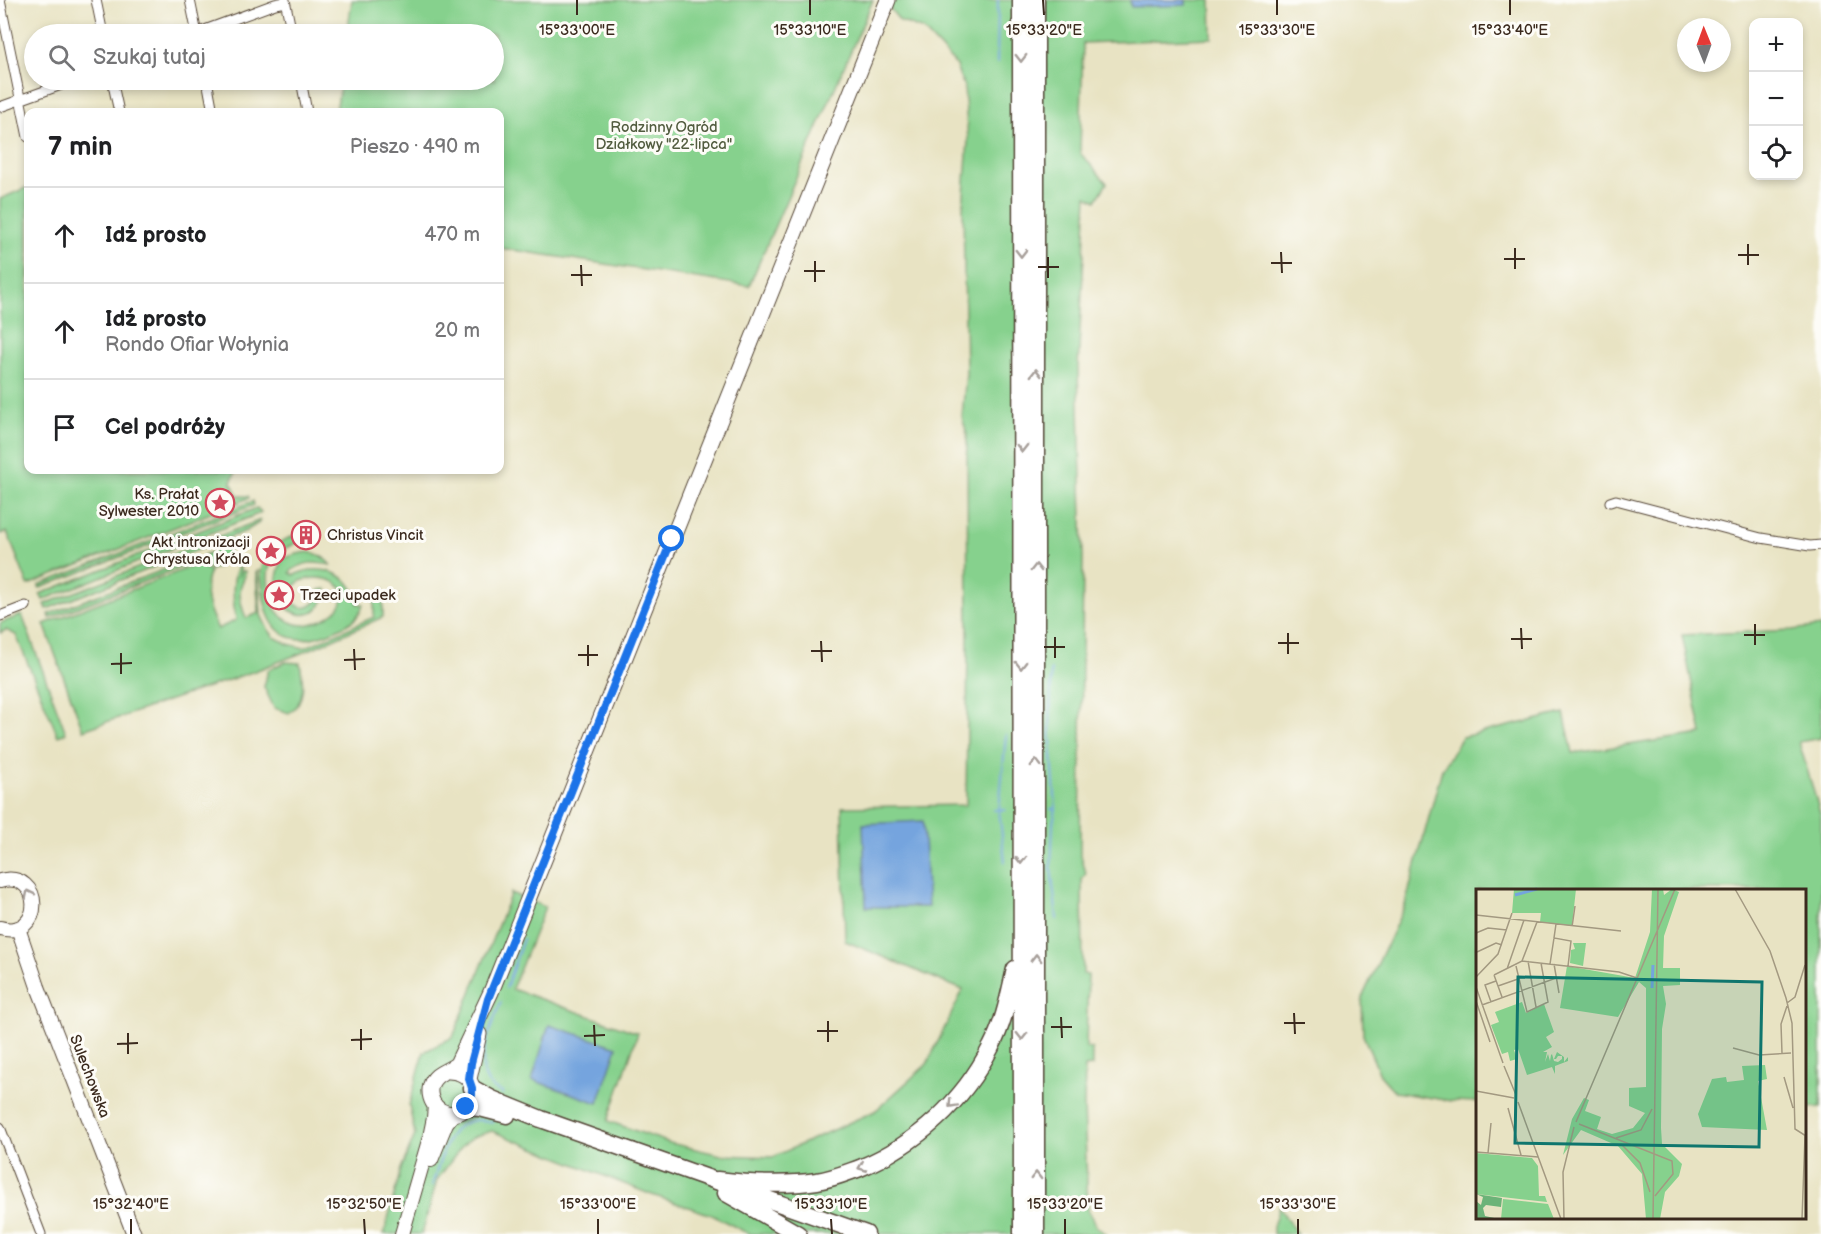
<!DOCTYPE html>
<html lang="pl">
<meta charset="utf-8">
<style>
:root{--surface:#fff;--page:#f2f2f2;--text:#202124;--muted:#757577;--line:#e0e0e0}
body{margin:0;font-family:"Balsamiq Sans",sans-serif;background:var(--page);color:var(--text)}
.controls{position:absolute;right:18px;top:18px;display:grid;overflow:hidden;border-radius:12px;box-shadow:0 3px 9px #0003}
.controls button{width:54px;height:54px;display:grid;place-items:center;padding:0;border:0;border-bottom:2px solid var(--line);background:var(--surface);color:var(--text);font:30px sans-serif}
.compass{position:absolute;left:1677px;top:18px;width:54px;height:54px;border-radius:50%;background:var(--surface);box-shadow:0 3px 9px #0003;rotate:359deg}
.stop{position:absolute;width:18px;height:18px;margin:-14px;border:4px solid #1a73e8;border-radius:50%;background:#fff}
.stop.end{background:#1a73e8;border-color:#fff;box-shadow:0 2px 6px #0008}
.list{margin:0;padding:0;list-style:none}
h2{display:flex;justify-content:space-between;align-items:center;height:78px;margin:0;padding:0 24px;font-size:26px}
h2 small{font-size:20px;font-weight:400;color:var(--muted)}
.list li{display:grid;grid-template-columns:39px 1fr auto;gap:18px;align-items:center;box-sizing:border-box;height:96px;padding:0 24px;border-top:2px solid var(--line)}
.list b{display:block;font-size:22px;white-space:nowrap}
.list p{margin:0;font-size:20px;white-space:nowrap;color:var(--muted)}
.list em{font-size:20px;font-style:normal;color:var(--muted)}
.icon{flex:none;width:33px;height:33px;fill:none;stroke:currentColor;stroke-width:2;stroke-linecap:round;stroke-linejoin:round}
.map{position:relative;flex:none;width:1821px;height:1234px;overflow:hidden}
.search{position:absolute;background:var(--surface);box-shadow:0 3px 9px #0003;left:24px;top:24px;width:480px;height:66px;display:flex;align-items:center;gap:15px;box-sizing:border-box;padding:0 21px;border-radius:33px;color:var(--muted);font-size:22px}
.panel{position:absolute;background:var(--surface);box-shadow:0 3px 9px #0003;left:24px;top:108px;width:480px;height:366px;border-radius:12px}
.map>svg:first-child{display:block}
.green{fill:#86d18d;stroke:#607e56;stroke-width:1.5}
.water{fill:#74a4de;stroke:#58677e;stroke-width:1.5}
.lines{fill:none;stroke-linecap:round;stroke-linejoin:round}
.stream{stroke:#74a4de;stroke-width:2}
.minor-casing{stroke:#554637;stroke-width:11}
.secondary-casing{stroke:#554637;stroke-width:16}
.primary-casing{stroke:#554637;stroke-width:17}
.motorway-casing{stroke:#554637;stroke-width:19}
.minor{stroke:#fff;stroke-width:9}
.secondary{stroke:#fff;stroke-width:14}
.primary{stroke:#fff;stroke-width:15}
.motorway{stroke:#fff;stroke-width:16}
.oneway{stroke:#a79f9a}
.route{stroke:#1a73e8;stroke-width:8}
.ticks{fill:none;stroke:#3b2a1e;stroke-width:2}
.labels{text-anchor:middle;stroke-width:6;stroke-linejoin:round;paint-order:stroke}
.park-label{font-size:15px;fill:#525c3f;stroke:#fdfcf7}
.poi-label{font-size:15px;fill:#3b2a1e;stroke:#fdfcf7;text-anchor:end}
.street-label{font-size:15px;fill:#3b2a1e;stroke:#fdfcf7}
.inset-river{fill:none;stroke:#74a4de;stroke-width:3}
.inset-road{fill:none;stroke:#a39981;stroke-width:1.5}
.view{fill:#0f766e;fill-opacity:0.15;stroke:#0f766e;stroke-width:3}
.inset-edge{fill:none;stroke:#3b2a1e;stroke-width:3}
.ticks-label{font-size:15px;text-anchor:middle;fill:#3b2a1e;stroke:#fdfcf7;stroke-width:6;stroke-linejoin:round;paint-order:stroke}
</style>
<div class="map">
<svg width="1821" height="1234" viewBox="0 0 1821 1234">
<rect width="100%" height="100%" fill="#fdfcf7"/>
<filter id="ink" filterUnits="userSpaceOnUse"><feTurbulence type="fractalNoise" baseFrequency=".0167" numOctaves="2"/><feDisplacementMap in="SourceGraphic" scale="12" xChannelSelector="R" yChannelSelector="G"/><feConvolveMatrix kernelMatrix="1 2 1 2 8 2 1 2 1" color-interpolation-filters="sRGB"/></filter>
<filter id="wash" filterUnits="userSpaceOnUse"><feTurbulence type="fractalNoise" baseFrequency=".008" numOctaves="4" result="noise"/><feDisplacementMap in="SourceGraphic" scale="24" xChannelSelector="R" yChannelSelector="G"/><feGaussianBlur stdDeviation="1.35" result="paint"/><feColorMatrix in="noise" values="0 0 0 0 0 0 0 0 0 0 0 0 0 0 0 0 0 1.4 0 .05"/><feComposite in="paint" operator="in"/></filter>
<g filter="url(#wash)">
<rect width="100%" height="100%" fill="#e8e3c3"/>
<path class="green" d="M 352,0 L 873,0 L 749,286 L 500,248 L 500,112 L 336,112 L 341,80 L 494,80 L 494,34 L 347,34 Z
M 883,0 L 1211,0 L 1212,38 L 1083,43 L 1080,153 L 1107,183 L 1096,201 L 1087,196 L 1078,368 L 1083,557 L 1080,852 L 1086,873 L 1082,880 L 1083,974 L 1088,975 L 1086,1048 L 1092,1049 L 1092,1066 L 1085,1067 L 1084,1106 L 1088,1210 L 1096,1226 L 1106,1234 L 749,1234 L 712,1215 L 652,1195 L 492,1131 L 473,1137 L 462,1146 L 437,1180 L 422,1234 L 384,1234 L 401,1169 L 415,1135 L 409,1105 L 424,1052 L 453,1037 L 511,893 L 545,907 L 512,989 L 638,1033 L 608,1121 L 670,1143 L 721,1155 L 773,1157 L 875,1111 L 927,1064 L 963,990 L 845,941 L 842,807 L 966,805 L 968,639 L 967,434 L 962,417 L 966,373 L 963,209 L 968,140 L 964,87 L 955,64 L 923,30 L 900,21 Z
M 28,187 L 28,470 L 232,470 L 235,473 L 231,482 L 238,496 L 248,496 L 249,498 L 28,585 L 7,532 L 0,534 L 0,199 Z
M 253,501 L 254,505 L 40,588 L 39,587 L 39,585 Z
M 257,508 L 261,512 L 258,514 L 43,600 L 40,594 Z
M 260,520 L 260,522 L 246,531 L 47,609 L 45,604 Z
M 293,536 L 298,538 L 302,536 L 305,537 L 305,539 C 277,551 262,560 270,593 C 272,602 274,610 282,617 C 287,621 296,625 303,625 C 316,624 341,614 343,598 C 345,578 317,576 304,580 C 293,582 292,591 292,601 C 303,613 313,607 321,595 L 318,591 L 319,590 L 327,589 C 319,637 257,611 283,559 C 302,551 316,547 331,565 C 313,562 306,561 291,571 L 290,573 L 294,575 C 320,563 353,572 358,604 L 363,604 C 360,618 351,623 338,629 C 296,649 268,640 263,591 C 261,572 258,572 268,556 C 270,553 271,550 273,548 C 277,542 287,539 293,536 Z
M 226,546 L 229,549 C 225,558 222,569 211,569 L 204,562 L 204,555 Z
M 196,557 L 197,561 L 50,618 L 49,614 Z
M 241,562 L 239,577 L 242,571 L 245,571 C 246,578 243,579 241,586 C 238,596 242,608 246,618 L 259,613 L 256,573 L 258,571 L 261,615 L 268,629 L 274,637 L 288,644 L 304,648 L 374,617 L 374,595 L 383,589 L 383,617 L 304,652 L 252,672 L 83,730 L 44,624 L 198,564 L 210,571 C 201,591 209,611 218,629 L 236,620 C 233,604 230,574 241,562 Z
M 22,615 L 66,733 L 58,736 L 16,635 L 6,630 L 0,633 L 0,623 Z
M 1821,626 L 1821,738 L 1799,742 L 1821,816 L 1821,1107 L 1805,1108 L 1804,890 L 1478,890 L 1477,1102 L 1451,1101 L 1395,1092 L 1380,1075 L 1363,1035 L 1362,998 L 1405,905 L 1442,769 L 1462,737 L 1564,713 L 1573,753 L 1702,734 L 1682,635 L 1792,630 Z
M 285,662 L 300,663 C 303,680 307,701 289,713 L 274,708 L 264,687 L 268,670 Z
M 1279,1207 L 1297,1234 L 1273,1234 L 1273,1226 Z"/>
<path class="water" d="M 1130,0 L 1186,0 L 1186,5 L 1131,7 Z
M 923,821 L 928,907 L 866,907 L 863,824 Z
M 549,1025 L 617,1047 L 598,1103 L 532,1080 Z"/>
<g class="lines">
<path class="stream" d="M 997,63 L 998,0
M 1051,670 L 1050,730 L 1056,809
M 1051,809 L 1056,809 L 1053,823 L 1051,868 L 1057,919
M 994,810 L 1005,810
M 1005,862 L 999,810 L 1006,734
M 506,988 L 523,939
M 501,1002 C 491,1026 465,1081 503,1093 L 502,1094
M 432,1185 C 444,1153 448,1110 492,1122 L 493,1120"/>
</g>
</g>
<g filter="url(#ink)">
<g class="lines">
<g class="minor-casing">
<path id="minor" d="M 0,0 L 28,137
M 96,0 L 103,34
M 190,0 L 197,34
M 285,0 L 292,34
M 194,34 L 275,4 L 285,2
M 112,80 L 119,112
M 207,80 L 213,112
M 301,80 L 307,112
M 0,107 L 75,80
M 1610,502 L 1616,500 L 1761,538 L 1810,546 L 1821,545
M 0,616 L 26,606
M 0,1127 L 41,1234"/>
</g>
<g class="secondary-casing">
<path id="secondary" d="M 0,881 C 44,869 45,940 0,928
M 18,928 L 38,987 L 134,1234
M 431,1160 L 446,1123 L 454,1113
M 402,1234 L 430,1137 L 434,1118 L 435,1105"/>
</g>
<g class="primary-casing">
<path id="primary" d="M 449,1071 C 485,1072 476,1119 447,1113 C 430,1109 424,1087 437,1076 C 443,1071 451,1069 457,1064 L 491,992 L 888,0
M 469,1079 L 479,1034"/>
</g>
<g class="motorway-casing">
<path id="motorway" d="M 1021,0 L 1022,1234
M 1036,0 L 1036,1234
M 472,1088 L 492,1099 L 541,1119 L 866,1234
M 466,1107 L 480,1108 L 507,1115
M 717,1180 C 750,1184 783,1186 817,1181 C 832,1179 846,1173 860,1168 C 917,1144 963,1102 991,1047 C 1004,1023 1009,995 1015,969
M 726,1193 L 798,1234"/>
</g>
<use href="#minor" class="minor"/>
<use href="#secondary" class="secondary"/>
<use href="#primary" class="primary"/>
<use href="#motorway" class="motorway"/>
</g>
<defs><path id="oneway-chevron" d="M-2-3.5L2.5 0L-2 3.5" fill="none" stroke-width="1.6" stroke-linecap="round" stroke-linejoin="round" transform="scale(1.5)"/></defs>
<g class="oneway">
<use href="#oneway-chevron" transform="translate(1021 58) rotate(90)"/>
<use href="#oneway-chevron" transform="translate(1021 253) rotate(90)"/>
<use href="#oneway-chevron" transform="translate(1036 373) rotate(-90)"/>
<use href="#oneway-chevron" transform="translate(1022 448) rotate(90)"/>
<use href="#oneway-chevron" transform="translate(1036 568) rotate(-90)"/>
<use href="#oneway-chevron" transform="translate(1021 665) rotate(90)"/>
<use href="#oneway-chevron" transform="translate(1036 763) rotate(-90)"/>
<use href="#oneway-chevron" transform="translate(1021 860) rotate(90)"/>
<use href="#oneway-chevron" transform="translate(29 894) rotate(-117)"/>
<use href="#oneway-chevron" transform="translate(1036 958) rotate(-90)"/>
<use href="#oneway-chevron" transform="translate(1022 1036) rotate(90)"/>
<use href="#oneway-chevron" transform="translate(952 1104) rotate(133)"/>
<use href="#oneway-chevron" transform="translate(862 1167) rotate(158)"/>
<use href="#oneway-chevron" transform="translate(1036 1176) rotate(-90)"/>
</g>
</g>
<g class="lines" filter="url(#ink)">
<path class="route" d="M 466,1107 L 472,1095 L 472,1088 L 469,1079 L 471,1063 L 488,999 L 672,539"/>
</g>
<path class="ticks" d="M 577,0 L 577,15M 810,0 L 810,15M 1043,0 L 1044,15M 1277,0 L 1277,15M 1510,0 L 1510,15M 1748,244 L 1748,265M 1515,248 L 1515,269M 1281,252 L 1282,273M 1738,255 L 1759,255M 1048,257 L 1048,278M 1504,259 L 1525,259M 815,261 L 815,282M 1271,263 L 1292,263M 581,265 L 582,286M 1038,267 L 1059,267M 804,271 L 825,271M 571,275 L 592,275M 1755,624 L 1755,645M 1521,628 L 1522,649M 1288,633 L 1288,654M 1744,635 L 1765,635M 1055,637 L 1055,658M 1511,639 L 1532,639M 821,641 L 822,662M 1278,643 L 1299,643M 588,645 L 588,666M 1044,647 L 1065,647M 354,649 L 355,670M 811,651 L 832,651M 121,653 L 121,674M 578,655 L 598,655M 344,660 L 365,659M 111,664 L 132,663M 1294,1013 L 1295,1034M 1061,1017 L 1062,1038M 828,1021 L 828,1042M 1284,1023 L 1305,1023M 594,1025 L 595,1046M 1051,1027 L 1072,1027M 361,1029 L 361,1050M 817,1031 L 838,1031M 128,1033 L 128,1054M 584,1036 L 605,1035M 351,1040 L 372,1039M 117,1044 L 138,1043M 131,1219 L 131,1234M 364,1219 L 365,1234M 598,1219 L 598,1234M 831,1219 L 832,1234M 1065,1219 L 1065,1234M 1298,1219 L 1298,1234"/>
<defs>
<g id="sight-ring" transform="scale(1.5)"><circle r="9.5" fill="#fdfcf7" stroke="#d1495b" stroke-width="1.5"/><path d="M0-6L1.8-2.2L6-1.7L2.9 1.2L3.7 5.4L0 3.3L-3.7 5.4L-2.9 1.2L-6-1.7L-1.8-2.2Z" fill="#d1495b"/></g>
<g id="building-ring" transform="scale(1.5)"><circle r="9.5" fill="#fdfcf7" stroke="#d1495b" stroke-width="1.5"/><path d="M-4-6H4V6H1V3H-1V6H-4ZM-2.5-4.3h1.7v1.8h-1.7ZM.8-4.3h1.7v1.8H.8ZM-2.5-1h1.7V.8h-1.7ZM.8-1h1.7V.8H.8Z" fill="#d1495b"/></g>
</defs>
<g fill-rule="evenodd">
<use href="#sight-ring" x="220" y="503"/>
<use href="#building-ring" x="306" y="535"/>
<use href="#sight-ring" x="271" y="551"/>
<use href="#sight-ring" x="279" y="595"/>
</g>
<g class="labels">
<g class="park-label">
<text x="664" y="132">Rodzinny Ogród<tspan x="664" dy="17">Działkowy "22-lipca"</tspan></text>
</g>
<g class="poi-label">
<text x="199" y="499">Ks. Prałat<tspan x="199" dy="17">Sylwester 2010</tspan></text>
<text x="327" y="540" text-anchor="start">Christus Vincit</text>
<text x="250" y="547">Akt intronizacji<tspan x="250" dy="17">Chrystusa Króla</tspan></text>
<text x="300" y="600" text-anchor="start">Trzeci upadek</text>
</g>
<g class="street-label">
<text transform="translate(90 1076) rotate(69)" y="5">Sulechowska</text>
</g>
</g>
<g transform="translate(1476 889)">
<rect width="330" height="330" fill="#e8e3c3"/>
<path d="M 38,0 L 100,0 L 96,37 L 64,33 L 65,24 L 36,24 ZM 176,0 L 187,0 L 188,6 L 196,0 L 203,3 L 188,47 L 187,79 L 204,79 L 204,96 L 187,97 L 190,115 L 186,140 L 185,239 L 186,255 L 206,275 L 203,287 L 189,303 L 184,330 L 170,330 L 166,285 L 142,257 L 105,241 L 87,266 L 96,230 L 108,209 L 113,211 L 109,222 L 125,228 L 121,240 L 136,245 L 157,239 L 169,224 L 153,217 L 153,199 L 170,198 L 170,99 L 163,93 L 142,128 L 84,119 L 91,77 L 159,89 L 174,43 ZM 97,54 L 110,54 L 107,77 L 94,74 L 95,61 L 99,60 ZM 46,113 L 50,124 L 68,115 L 78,143 L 70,148 L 76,158 L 67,163 L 71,163 L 69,173 L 72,165 L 74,172 L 75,166 L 80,161 L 76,165 L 78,172 L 82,173 L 86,170 L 86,167 L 82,167 L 80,170 L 83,170 L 78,170 L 81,163 L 88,168 L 88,173 L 92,168 L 92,172 L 79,177 L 79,185 L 76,178 L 51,186 L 42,160 L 38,161 L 41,170 L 34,172 L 32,163 L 26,165 L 15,136 L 23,133 L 19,123 ZM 289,176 L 291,190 L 282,192 L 291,241 L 226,238 L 222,225 L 236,190 L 250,188 L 251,193 L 268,191 L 266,177 ZM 0,264 L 56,269 L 62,277 L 63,307 L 69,307 L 71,313 L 0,305 ZM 27,310 L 72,315 L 78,330 L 25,330 Z" fill="#86d18d"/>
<path d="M 0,305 L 26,309 L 25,318 L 10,316 L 7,319 L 9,327 L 23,330 L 0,330 L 0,312 L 5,316 L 7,308 Z" fill="#6cb378"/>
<path class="inset-river" d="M 39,6 L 61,0M 176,99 L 177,76"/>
<path class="inset-road" d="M 259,0 L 294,62 L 310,109 L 316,134 L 319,240 L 330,247M 0,26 L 145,42M 80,35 L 78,49 L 95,52 L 92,77M 96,38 L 99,17M 0,44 L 12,39 L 31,41M 1,63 L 20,54 L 26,56M 46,72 L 61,33M 52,72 L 60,118M 74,75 L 78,49M 78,75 L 83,104M 40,77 L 51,123 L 72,113 L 65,74M 31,80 L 48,31M 18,86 L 46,72 L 143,83 L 161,89M 18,86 L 26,108M 0,88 L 22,65 L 36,24M 22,97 L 42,90M 0,98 L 27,174M 0,112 L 14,153M 15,113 L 9,96 L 20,92M 311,114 L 319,108 L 329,76M 6,116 L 80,89M 257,159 L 283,166 L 315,164M 306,164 L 305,135 L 311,117M 28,177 L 40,206M 308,188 L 317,219M 0,202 L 38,209M 42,213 L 85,330M 32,219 L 45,266M 100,233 L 199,0M 103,235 L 196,272 L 197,285 L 179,307M 140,249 L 165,241 L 176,220M 145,255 L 164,274 L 174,303M 0,263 L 62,268M 12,264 L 15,234M 88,330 L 87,283 L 98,238M 177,330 L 182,0M 326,330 L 329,247"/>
<path class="view" d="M 42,88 L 286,93 L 283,258 L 39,254 Z"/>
<rect width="330" height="330" class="inset-edge"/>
</g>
<g class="ticks-label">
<text x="577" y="35">15°33'00"E</text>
<text x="810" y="35">15°33'10"E</text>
<text x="1044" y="35">15°33'20"E</text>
<text x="1277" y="35">15°33'30"E</text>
<text x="1510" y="35">15°33'40"E</text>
<text x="131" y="1209">15°32'40"E</text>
<text x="364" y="1209">15°32'50"E</text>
<text x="598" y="1209">15°33'00"E</text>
<text x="831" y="1209">15°33'10"E</text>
<text x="1065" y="1209">15°33'20"E</text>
<text x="1298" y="1209">15°33'30"E</text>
</g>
</svg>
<div class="controls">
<button>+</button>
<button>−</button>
<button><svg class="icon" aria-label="locate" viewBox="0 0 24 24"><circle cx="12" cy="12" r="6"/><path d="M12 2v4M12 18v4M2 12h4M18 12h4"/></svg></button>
</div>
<svg class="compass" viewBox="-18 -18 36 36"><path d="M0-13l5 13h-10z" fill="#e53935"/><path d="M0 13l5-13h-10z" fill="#757577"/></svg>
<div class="stop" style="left:672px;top:539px"></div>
<div class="stop end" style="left:466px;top:1107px"></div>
<div class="search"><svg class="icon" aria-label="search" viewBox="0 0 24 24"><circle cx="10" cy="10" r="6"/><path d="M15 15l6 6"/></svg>Szukaj tutaj</div>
<section class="panel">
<h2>7 min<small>Pieszo · 490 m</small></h2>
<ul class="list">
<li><svg class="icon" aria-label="ahead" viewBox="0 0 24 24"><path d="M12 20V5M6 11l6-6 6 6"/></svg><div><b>Idź prosto</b></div><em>470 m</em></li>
<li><svg class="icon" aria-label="ahead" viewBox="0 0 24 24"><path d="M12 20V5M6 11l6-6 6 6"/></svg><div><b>Idź prosto</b><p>Rondo Ofiar Wołynia</p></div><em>20 m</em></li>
<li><svg class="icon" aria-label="arrive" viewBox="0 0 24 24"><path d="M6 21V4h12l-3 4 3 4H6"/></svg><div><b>Cel podróży</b></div></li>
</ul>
</section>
</div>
